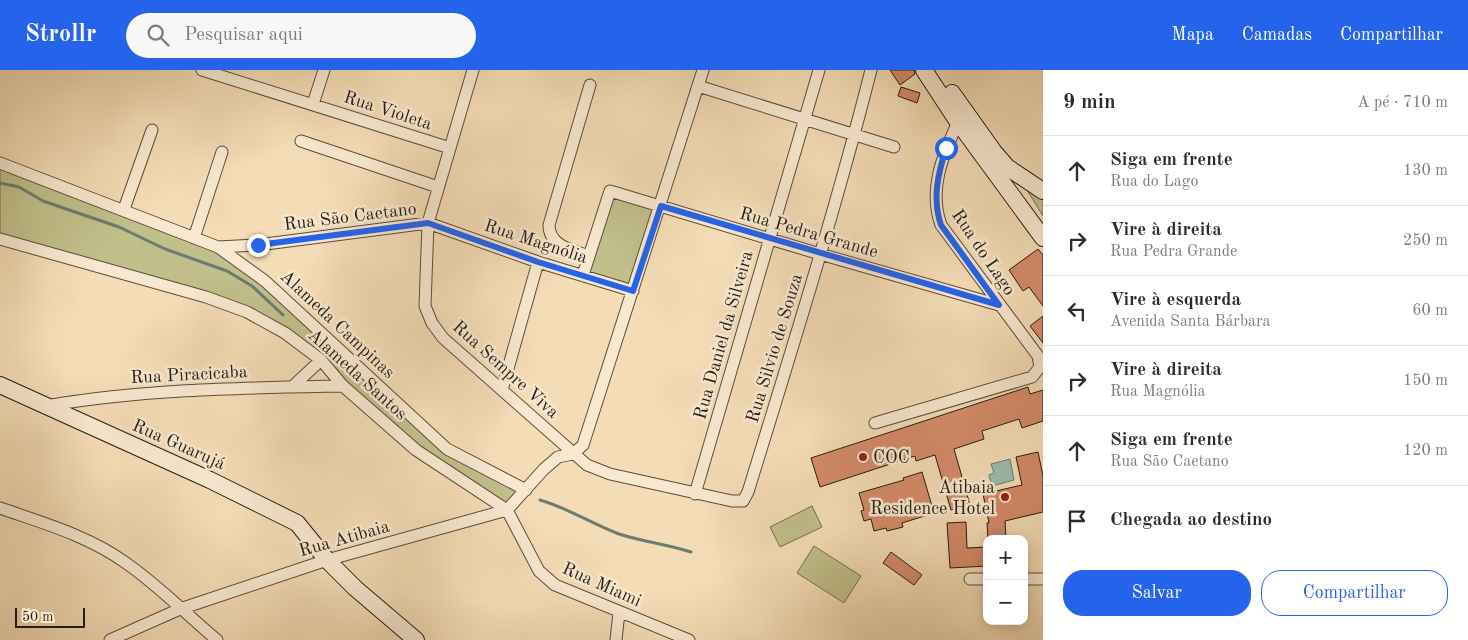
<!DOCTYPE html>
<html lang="pt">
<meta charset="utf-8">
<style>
:root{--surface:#fff;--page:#f7f7f7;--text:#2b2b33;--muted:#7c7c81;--line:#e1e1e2;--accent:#2563eb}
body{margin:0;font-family:"Old Standard TT",serif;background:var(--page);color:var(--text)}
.controls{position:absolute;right:15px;bottom:15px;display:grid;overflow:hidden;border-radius:10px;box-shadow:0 2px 12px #0003}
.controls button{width:45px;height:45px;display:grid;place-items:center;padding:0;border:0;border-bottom:1px solid var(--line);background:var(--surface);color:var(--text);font:25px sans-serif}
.scale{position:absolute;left:15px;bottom:12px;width:70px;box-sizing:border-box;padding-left:5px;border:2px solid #251d12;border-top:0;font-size:14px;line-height:18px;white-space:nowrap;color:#251d12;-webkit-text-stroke:4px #f8e8d0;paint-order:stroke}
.stop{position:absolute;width:15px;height:15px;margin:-11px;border:4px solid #2563eb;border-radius:50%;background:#fff}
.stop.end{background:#2563eb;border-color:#fff;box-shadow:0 1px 5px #0008}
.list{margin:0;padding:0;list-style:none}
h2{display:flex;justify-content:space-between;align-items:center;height:65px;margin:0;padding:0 20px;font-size:21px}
h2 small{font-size:16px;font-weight:400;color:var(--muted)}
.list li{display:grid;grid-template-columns:32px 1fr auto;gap:15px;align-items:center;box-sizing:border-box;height:70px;padding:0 20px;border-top:1px solid var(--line)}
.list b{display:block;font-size:19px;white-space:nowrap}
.list p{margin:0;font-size:16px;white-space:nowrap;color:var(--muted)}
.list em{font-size:16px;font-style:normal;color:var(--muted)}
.actions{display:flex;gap:10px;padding:15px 20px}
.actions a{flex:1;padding:11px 0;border:1px solid var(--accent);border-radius:20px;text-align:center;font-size:18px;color:var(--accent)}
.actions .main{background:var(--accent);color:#fff}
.icon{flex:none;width:28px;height:28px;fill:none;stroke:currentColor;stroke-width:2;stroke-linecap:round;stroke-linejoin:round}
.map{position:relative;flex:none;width:1043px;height:570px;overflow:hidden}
header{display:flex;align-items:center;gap:30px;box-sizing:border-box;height:70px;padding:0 25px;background:var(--accent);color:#fff}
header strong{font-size:24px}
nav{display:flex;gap:28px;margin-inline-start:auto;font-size:18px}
.search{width:350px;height:45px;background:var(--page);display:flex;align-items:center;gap:12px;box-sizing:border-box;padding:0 18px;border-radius:28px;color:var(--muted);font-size:19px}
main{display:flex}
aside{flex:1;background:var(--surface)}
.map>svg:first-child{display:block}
.green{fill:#c1bf8a;stroke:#736e4e}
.water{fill:#9cbcaf;stroke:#6c7c70}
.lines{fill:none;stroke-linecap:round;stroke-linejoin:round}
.stream{stroke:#6c7c70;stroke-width:3}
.building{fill:#d48b6a;stroke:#251d12}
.street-casing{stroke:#594d3b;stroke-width:13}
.secondary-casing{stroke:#251d12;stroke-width:18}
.street{stroke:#f8e8d0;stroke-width:11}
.secondary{stroke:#f8e8d0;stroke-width:16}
.route{stroke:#2563eb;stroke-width:6}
.poi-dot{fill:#8f2418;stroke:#f8e8d0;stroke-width:2}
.labels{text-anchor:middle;stroke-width:5;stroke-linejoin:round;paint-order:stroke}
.street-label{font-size:18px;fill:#251d12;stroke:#f8e8d0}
.poi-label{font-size:18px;fill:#251d12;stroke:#f8e8d0;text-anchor:start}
</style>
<header>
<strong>Strollr</strong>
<div class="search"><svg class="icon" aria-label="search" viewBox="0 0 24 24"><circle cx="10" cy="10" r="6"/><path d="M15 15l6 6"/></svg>Pesquisar aqui</div>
<nav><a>Mapa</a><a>Camadas</a><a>Compartilhar</a></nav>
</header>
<main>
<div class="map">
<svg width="1043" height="570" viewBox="0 0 1043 570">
<rect width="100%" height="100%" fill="#f4dcb6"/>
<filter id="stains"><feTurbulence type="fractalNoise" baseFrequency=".004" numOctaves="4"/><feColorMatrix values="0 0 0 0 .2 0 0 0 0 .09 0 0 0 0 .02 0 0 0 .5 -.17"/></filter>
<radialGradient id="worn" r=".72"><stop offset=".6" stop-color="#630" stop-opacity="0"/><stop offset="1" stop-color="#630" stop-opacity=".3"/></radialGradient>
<path class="green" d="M 0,93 L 194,168 L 250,199 L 431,364 L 526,420 L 507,440 L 416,380 L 321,290 L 247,242 L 0,169 Z
M 1027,120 L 1043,129 L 1043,146 Z
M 610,121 L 661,136 L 633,221 L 583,205 Z
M 812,436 L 822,457 L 780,477 L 770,457 Z
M 814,476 L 861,506 L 844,533 L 797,503 Z"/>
<path class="water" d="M 1010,389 L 1014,410 L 992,416 L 989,405 L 994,403 L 991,394 Z"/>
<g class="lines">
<path class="stream" d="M 0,113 L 19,117 L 43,131 L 119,157 L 165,179 L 227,201 L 252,216 L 283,245
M 540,430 C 568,438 592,454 619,464 C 644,472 666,474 691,482"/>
</g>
<path class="building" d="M 890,0 L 914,0 L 915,4 L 900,15 Z
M 901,17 L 920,23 L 917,33 L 898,26 Z
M 1038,179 L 1043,185 L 1043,236 L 1029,217 L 1023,221 L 1009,200 Z
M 1043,246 L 1043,273 L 1030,256 Z
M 1028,317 L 1030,324 L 1043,320 L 1043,351 L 1022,358 L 1019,349 L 982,361 L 984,369 L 954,379 L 970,435 L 951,440 L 935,385 L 916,391 L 915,386 L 820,417 L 811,388 Z
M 1038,382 L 1043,406 L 1043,442 L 1005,451 L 1006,469 L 988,469 L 987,453 L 989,453 L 983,424 L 1022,415 L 1016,387 Z
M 922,402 L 934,443 L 902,453 L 903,457 L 887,461 L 886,458 L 874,461 L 871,449 L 864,451 L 861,441 L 864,440 L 859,423 L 904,410 L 903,408 Z
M 966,452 L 967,478 L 987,477 L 987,496 L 950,498 L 947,453 Z
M 891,482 L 922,505 L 914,515 L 883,493 Z"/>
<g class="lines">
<g class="street-casing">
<path id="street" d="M 202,0 L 450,78
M 473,0 L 428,153 L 425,236 L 432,253 L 443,268 L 587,395 L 610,404 L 732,431 L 743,431 L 748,422 C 791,282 835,142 871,0
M 698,16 L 894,77
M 313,34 L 324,0
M 301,71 L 438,117
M 0,93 L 218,177 L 265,211 L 447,379 L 526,420
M 124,139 L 152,60
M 194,168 L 222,82
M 0,169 L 206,227 L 247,242 L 285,263 L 321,290 L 343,316 L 416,380 L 507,440 L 539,501 L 555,515 L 689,570
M 218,177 L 258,175 L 428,153 L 538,192 L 633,221
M 589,186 C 572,180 549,176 549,155 L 590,15
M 583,205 L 610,121 L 820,184 L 999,235
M 292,317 L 321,290
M 502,320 L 538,192
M 46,336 C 145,319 244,318 343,316
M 875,353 L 1032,307 L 1040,297 L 1038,286 L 941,155 C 928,119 943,85 958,52
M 573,384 L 583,375 L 703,0
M 695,424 L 819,0
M 0,438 C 43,453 89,466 126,493 C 158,515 187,545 217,570
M 970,509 L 987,509
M 1024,509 L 1043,509
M 110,570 L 180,539 L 327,490 L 507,440 L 544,399 L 558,387 L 573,384
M 616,570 L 619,542"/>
</g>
<g class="secondary-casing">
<path id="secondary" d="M 924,0 L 958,52 L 1043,168
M 952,23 L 994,82 L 1007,97 L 1043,121
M 0,315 L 210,410 L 297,453 L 327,490 L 355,518 L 416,570"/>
</g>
<use href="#street" class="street"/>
<use href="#secondary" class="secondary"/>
</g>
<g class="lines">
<path class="route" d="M 258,175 L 428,153 L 538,192 L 633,221 L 661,136 L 999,235 L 941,155 C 932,129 938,104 946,78"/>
</g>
<g class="poi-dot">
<circle cx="863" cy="387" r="5"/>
<circle cx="1005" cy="427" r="5"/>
</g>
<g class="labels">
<g class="street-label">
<text transform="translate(388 40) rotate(18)" y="6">Rua Violeta</text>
<text transform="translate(350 146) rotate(-7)" y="6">Rua São Caetano</text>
<text transform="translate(809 162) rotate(16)" y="6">Rua Pedra Grande</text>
<text transform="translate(536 171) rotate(18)" y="6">Rua Magnólia</text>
<text transform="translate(984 182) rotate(56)" y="6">Rua do Lago</text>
<text transform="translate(338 254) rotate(43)" y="6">Alameda Campinas</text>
<text transform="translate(723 265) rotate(-74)" y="6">Rua Daniel da Silveira</text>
<text transform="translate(774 278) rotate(-73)" y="6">Rua Silvio de Souza</text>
<text transform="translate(506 299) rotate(42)" y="6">Rua Sempre Viva</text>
<text transform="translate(189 304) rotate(-3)" y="6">Rua Piracicaba</text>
<text transform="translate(358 304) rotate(42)" y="6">Alameda Santos</text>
<text transform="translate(179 374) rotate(24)" y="6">Rua Guarujá</text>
<text transform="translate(344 468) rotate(-16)" y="6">Rua Atibaia</text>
<text transform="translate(602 514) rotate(24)" y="6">Rua Miami</text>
</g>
<g class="poi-label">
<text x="873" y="393">COC</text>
<text x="995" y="423" text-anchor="end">Atibaia<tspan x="995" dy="21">Residence Hotel</tspan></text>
</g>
</g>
<rect width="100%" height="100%" filter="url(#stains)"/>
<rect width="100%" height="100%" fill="url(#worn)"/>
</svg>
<div class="controls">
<button>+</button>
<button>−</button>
</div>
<div class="scale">50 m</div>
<div class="stop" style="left:946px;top:78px"></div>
<div class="stop end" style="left:258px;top:175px"></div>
</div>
<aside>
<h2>9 min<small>A pé · 710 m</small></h2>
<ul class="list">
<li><svg class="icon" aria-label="ahead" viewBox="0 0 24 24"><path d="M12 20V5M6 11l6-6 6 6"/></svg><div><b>Siga em frente</b><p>Rua do Lago</p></div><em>130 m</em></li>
<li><svg class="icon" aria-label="right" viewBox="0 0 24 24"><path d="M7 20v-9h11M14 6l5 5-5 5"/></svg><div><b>Vire à direita</b><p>Rua Pedra Grande</p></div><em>250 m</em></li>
<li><svg class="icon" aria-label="left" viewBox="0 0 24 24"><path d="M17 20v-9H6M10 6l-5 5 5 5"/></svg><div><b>Vire à esquerda</b><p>Avenida Santa Bárbara</p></div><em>60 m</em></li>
<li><svg class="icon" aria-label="right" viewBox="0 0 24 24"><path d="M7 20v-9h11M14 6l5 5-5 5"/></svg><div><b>Vire à direita</b><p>Rua Magnólia</p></div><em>150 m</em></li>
<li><svg class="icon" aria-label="ahead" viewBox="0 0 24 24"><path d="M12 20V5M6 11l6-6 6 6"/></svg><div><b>Siga em frente</b><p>Rua São Caetano</p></div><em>120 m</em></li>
<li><svg class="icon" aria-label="arrive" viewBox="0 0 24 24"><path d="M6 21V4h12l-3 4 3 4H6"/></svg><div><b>Chegada ao destino</b></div></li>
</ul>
<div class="actions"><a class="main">Salvar</a><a>Compartilhar</a></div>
</aside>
</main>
